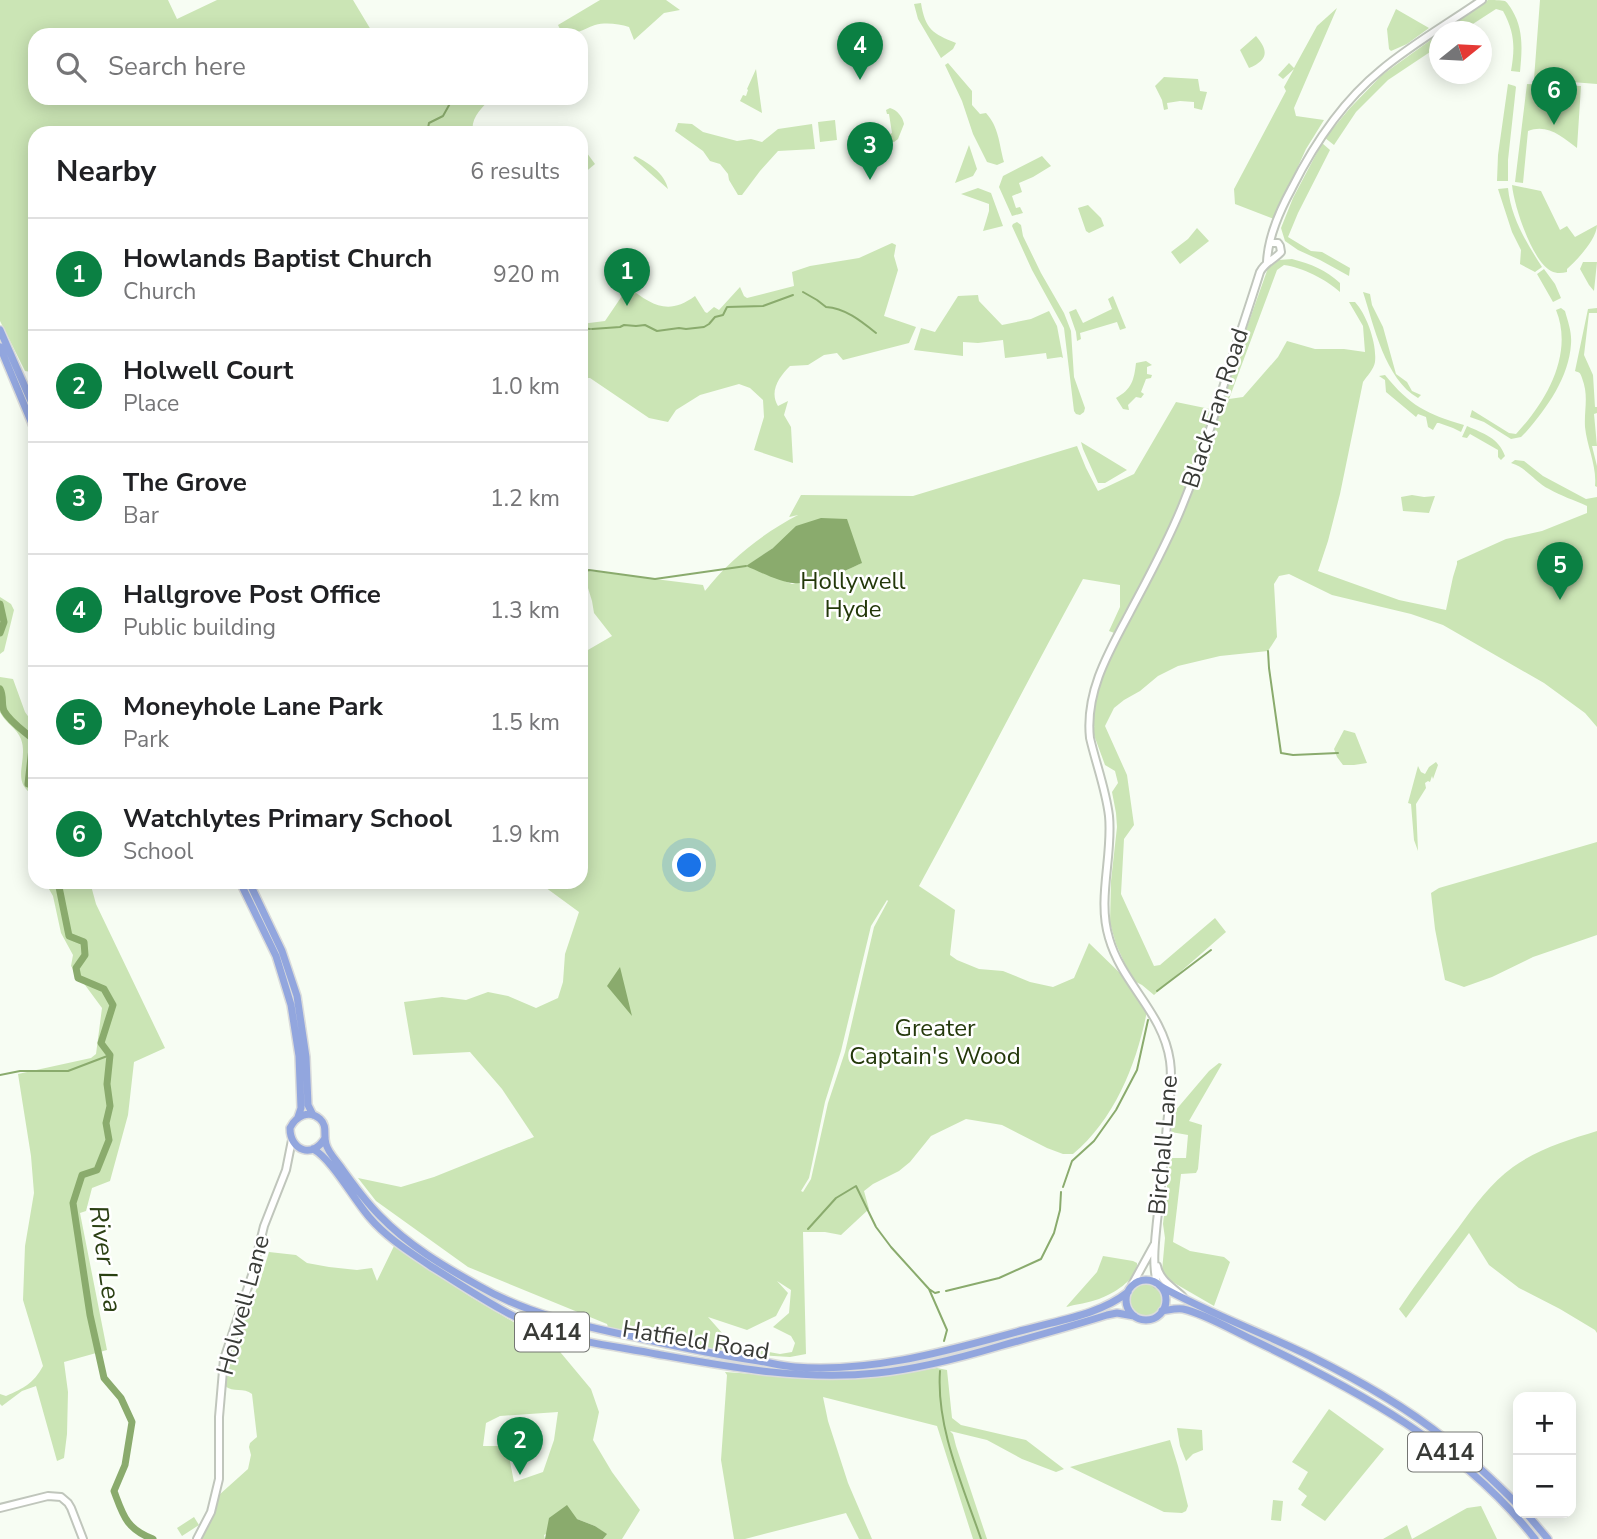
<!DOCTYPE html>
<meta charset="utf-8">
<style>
:root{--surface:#fff;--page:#f6f6f6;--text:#202124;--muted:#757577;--line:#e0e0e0;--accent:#0b8043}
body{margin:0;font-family:"Nunito Sans",sans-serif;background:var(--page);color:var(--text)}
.controls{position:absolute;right:21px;bottom:21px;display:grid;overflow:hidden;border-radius:14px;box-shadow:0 4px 18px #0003}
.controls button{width:63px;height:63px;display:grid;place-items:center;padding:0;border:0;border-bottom:2px solid var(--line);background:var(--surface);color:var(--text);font:35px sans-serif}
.compass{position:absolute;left:1429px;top:21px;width:63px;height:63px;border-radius:50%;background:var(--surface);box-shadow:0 4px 18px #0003;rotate:72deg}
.you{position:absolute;left:690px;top:866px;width:24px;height:24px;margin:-18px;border:5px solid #fff;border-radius:50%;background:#1a73e8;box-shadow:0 0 0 10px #1a73e833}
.badge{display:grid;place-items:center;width:46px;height:46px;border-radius:50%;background:var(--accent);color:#fff;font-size:23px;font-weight:700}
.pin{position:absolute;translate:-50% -58px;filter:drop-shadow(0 2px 4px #0008)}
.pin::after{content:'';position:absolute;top:37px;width:24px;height:21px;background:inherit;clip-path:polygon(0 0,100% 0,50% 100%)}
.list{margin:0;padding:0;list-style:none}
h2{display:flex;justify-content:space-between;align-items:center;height:91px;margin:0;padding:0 28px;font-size:30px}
h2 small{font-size:23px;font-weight:400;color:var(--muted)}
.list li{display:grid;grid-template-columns:46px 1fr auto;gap:21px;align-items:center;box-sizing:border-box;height:112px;padding:0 28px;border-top:2px solid var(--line)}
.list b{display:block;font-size:26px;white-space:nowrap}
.list p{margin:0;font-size:23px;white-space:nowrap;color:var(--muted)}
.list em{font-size:23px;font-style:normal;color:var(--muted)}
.icon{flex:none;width:38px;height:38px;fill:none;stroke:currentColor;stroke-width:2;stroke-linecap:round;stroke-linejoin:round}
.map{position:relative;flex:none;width:1597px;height:1539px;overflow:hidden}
.search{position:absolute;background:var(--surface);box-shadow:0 4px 18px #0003;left:28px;top:28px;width:560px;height:77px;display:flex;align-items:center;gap:18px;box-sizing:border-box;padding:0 24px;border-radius:21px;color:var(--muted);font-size:26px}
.panel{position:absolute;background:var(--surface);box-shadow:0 4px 18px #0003;left:28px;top:126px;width:560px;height:763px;border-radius:21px}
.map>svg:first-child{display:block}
.green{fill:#cbe5b5;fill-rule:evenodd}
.water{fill:#8aab6d}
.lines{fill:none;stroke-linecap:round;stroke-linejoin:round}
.stream{stroke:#8aab6d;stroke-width:2}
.river{stroke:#8aab6d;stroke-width:7}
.secondary-casing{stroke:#c0c6bc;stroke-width:10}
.trunk-casing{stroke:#dbdcdb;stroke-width:10}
.secondary{stroke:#fff;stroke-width:6}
.trunk{stroke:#92a6de;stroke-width:7}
.labels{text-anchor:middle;stroke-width:5;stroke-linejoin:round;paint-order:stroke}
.shield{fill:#fff;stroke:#747673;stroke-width:2}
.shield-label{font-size:23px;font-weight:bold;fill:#393b37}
.street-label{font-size:24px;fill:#393b37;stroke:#fff}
.park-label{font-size:24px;fill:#23380a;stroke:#fff}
.water-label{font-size:26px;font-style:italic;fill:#2b4013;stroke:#fff}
</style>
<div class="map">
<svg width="1597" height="1539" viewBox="0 0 1597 1539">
<rect width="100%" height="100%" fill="#f7fdf3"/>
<path class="green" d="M 0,0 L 168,0 L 177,19 L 217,0 L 353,0 L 374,35 L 35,35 L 35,98 L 491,98 C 482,108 470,118 473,133 L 35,133 L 35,404 L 28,382 L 33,378 L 31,372 L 25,371 L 0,321 Z
M 600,0 L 666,0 L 680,10 L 664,13 L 634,40 L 629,27 C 619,24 606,22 595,25 C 584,29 575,35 563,35 L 558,25 Z
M 1488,0 C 1493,0 1501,0 1505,1 C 1508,3 1510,7 1512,10 C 1524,30 1522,50 1520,72 L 1511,71 C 1515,48 1515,33 1503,11 L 1496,9 L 1462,31 L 1442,31 Z
M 1540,0 L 1597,0 L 1597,84 L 1534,79 Z
M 921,3 C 925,29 933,34 956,43 L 953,49 L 941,58 L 918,19 L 914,4 Z
M 1337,8 L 1294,108 L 1296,116 L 1324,120 L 1306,149 L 1274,219 L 1235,204 L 1234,189 L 1286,91 L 1284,87 L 1294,69 L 1283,79 L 1278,75 L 1289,63 L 1294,68 L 1317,26 Z
M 1396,9 L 1429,28 L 1407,44 L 1391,51 L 1389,49 L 1387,29 Z
M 1439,34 L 1439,46 L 1388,80 L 1356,112 L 1334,145 L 1325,138 L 1350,108 L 1382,75 Z
M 1256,36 C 1269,51 1268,60 1249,68 L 1240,50 Z
M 948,63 L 972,91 L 972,105 L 980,114 L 986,113 C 999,127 999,144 1004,162 L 997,165 L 987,162 L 973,134 L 962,101 L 945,65 Z
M 756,69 L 762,113 L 740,101 L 743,95 L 746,96 L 748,90 L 747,89 Z
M 1164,77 L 1198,79 L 1200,91 L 1207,92 L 1202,110 L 1194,108 L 1194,102 L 1180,101 L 1167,103 L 1168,109 L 1164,110 L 1162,100 L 1155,86 Z
M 1508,84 L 1515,86 L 1516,87 L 1508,160 L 1508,181 L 1497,181 L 1498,155 Z
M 1527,84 L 1581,86 L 1577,148 C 1563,137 1547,123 1528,131 L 1523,183 L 1515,182 Z
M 890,108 C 897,110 903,117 904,124 L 898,139 L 894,142 L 891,141 L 890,134 L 892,133 L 889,114 L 887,114 L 886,110 Z
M 835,120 L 837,140 L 820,142 L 818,122 Z
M 678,123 L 692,124 L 703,132 L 737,141 L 751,139 L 762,142 L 778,129 L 812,124 L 815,149 L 778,151 L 760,171 L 742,195 L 738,195 L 729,180 L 728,174 L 720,164 L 710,161 L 703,151 L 675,131 Z
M 1322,143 L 1330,150 L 1298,213 L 1288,237 L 1311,251 L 1322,252 L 1350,268 L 1349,276 L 1320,260 L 1298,250 L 1285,241 L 1281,228 L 1293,198 Z
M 969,145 L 977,169 L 973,176 L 955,183 Z
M 584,149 L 595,164 L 583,174 L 581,171 L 581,160 L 582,159 L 581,151 Z
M 635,156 C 649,163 665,174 668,189 L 633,158 Z
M 1042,156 L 1051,166 L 1033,177 L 1019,183 L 1022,192 L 1012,196 L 1016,208 L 1020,207 L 1023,213 L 1012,216 L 999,187 L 1003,176 Z
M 1512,185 L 1541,191 L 1560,230 L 1567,226 L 1575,237 L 1597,225 C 1597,239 1577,260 1567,269 L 1567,272 C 1562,273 1557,274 1551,271 C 1532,261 1514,206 1512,185 Z
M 978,188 L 991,193 L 1003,226 L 983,231 L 989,211 L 989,204 L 961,194 Z
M 1508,188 C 1511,218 1526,242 1542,267 L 1535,272 L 1520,264 L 1521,250 L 1512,232 L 1498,189 Z
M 1088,205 L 1101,218 L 1104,226 L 1089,233 L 1086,231 L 1078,208 Z
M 1017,222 L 1021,225 L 1023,236 L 1041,273 L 1064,313 L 1071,331 L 1074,377 L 1085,408 L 1084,412 L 1080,415 L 1076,414 L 1074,411 L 1064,328 L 1032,270 L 1012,226 L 1013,224 Z
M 1197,228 L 1209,241 L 1180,264 L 1171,252 L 1188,239 Z
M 892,243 L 896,245 L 894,256 L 898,270 L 884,316 L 916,327 L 909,343 L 843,360 L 837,353 L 824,355 L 808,365 L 790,366 C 779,377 769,391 778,406 L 788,401 L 784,415 L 791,427 L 793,463 L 754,450 L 764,417 L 763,400 L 750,388 L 739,384 L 700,395 L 676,410 L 668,422 L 649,418 L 590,378 L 581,378 L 581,324 L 605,321 L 628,287 C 652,305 668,316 695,296 L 705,312 L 707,313 L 714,307 L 719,310 L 740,287 L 744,296 L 747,298 L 794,286 L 792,272 L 810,266 L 859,258 Z
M 1292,259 C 1311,264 1326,270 1340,283 L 1340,292 C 1327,280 1302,267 1284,265 L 1277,270 L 1229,399 L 1243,397 L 1278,357 L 1287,341 L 1315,349 L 1344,349 L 1365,352 L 1363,326 L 1349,302 L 1355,302 C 1367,315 1377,344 1375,362 C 1374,369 1367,376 1363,382 L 1340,494 L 1328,541 L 1318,571 L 1399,600 L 1446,610 L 1453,577 L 1457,564 L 1457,561 L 1506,539 L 1542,531 L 1587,513 L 1587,506 C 1574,500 1561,496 1549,489 C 1535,482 1526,467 1511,463 L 1515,460 L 1524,461 L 1543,476 L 1586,499 L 1597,497 L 1597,727 L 1585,713 L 1544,683 L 1443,625 L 1411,614 L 1332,595 L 1289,574 L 1279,576 L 1274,584 L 1277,637 L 1268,651 L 1220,656 L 1178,666 L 1158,676 L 1140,691 L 1124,700 L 1114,708 L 1105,726 L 1127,775 L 1134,825 L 1124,839 L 1121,894 L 1154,966 L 1160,965 L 1215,918 L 1226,932 L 1154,995 L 1142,985 L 1132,980 L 1116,944 L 1110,923 L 1111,881 L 1117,827 L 1116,813 L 1112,792 L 1118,783 L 1115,771 L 1105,765 L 1091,727 L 1095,726 L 1089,726 L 1091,700 L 1117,634 L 1109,631 L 1120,607 L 1120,585 L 1083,579 C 1027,681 975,784 919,886 L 955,910 L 950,955 L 957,960 L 979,969 L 1003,971 L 1030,982 L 1053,987 L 1074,978 L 1089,943 L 1124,977 L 1147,1011 C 1137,1063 1115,1119 1073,1154 L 1063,1154 L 1047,1148 L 1002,1125 L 966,1119 L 931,1136 L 910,1162 L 899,1171 L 873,1184 L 864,1191 L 869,1209 L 841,1235 L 825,1232 L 803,1232 L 806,1354 L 790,1357 L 742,1354 L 740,1347 L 780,1354 L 792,1352 L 795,1343 L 791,1336 L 773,1327 L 789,1313 L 791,1290 L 777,1281 L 788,1293 L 776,1316 L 747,1330 L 708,1317 L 730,1342 L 728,1350 L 701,1347 L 608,1327 L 607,1324 L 468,1267 L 376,1201 L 358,1178 L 401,1187 L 434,1177 L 534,1137 L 502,1089 L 470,1052 L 413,1055 L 404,1002 L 442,997 L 466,1000 L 488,992 L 508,996 L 536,1008 L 558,998 L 563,982 L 565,954 L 579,912 L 538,882 L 581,882 L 581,654 L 612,636 L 594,613 L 592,601 L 584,575 L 589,571 L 599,572 L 703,585 L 705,591 C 730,559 762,534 798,515 L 789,517 L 801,495 L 913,496 L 1077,446 L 1086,468 L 1098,491 L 1134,474 L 1176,402 L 1210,409 L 1221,400 L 1268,268 L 1279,260 ZM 773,548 L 861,563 L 847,570 L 792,584 L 747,566 ZM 887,900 L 888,901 L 874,927 L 845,1052 L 828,1103 L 811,1179 L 803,1192 L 801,1191 L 809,1178 L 825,1102 L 841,1051 L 871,926 Z
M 1583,262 L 1597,262 L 1594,291 L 1589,285 L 1580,269 Z
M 1544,269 L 1555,284 L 1561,298 L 1553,302 L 1537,274 Z
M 1363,292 L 1370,294 L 1372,305 L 1383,327 L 1396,374 L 1407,382 L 1412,391 L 1421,395 L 1418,398 C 1385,379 1374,326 1363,292 Z
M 978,295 L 979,301 L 1002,325 L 1031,319 L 1049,311 L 1057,326 L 1063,358 L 1061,357 L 1047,359 L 1046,353 L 1005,358 L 1003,340 L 978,343 L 963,342 L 963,356 L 914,350 L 921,328 L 935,332 L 958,296 Z
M 1113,296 L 1126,328 L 1120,330 L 1117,322 L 1080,333 L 1081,339 L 1077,341 L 1076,332 L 1069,312 L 1076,309 L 1083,323 L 1112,309 L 1108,299 Z
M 1561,308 L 1565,311 C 1568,322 1572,332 1571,344 C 1569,377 1547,408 1526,432 L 1521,437 L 1511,439 L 1484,422 L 1470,417 L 1472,410 L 1509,433 L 1516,434 C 1546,402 1574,354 1556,310 Z
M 1597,308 L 1597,313 L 1589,313 L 1584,355 L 1593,375 L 1595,407 L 1597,407 L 1597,413 L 1594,414 L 1597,446 L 1592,446 L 1597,466 L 1597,487 L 1595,486 C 1597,466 1587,447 1585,427 C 1584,409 1589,396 1582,378 C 1580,372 1580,373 1575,371 L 1588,309 Z
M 1146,361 L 1152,365 L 1147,367 L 1147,374 L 1152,375 L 1151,378 L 1146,379 L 1141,392 L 1144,394 L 1141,398 L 1136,397 L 1128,405 L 1129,410 L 1123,409 L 1116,398 C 1132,389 1134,380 1136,363 Z
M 1385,375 C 1410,406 1427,414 1464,425 L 1461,432 L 1453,428 L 1439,423 L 1437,423 L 1433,430 L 1428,427 L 1426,417 L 1418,414 L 1416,417 L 1386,392 L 1385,380 L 1379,376 Z
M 1467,426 C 1484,434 1498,437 1505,456 L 1501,460 L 1498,457 L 1498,450 L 1470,434 L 1467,438 L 1462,437 Z
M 1081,442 L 1127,470 L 1105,483 L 1098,483 L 1083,449 Z
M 1412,495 L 1424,497 L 1435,496 L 1429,513 L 1403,511 L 1401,497 Z
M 0,597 L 11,604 L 14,610 L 4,651 L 0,654 Z
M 0,677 L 13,679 L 25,712 L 35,726 L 35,796 C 9,782 29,761 21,739 C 17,728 5,723 0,712 Z
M 1344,730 L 1355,733 L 1367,763 L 1354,765 L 1343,765 L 1337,757 L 1334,749 Z
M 1436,762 L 1438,765 L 1433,779 L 1432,776 L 1430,782 L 1428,781 L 1425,783 L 1426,788 L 1416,804 L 1418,851 L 1414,840 L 1411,804 L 1408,803 L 1418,766 L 1421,772 L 1425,774 L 1429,767 Z
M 1597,842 L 1597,935 L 1533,957 L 1492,977 L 1464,987 L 1445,980 L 1435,929 L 1431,893 L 1439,888 Z
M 45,882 L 90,882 L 96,904 L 165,1048 L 134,1062 L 128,1115 L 110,1181 L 92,1188 L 86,1211 L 80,1213 L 107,1350 L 64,1362 L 68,1392 L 67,1434 L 64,1458 L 57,1461 L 36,1386 L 22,1391 L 2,1406 L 0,1404 L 0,1394 L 6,1396 C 24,1388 33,1384 43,1366 L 23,1300 L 25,1246 L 34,1193 L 31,1156 L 18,1074 L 91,1058 L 96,1054 L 102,1008 L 71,966 L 73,955 L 61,933 L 53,896 Z
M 1219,1063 L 1222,1064 L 1189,1121 L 1202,1125 L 1198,1169 L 1196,1173 L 1181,1174 L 1173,1242 L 1190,1251 L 1224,1257 L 1230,1262 L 1214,1306 L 1169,1280 L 1162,1271 L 1165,1238 L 1163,1224 L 1170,1158 L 1186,1158 L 1188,1135 L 1171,1132 L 1175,1111 L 1209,1071 Z
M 1597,1131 L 1597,1333 L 1595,1330 L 1560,1309 L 1519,1288 L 1489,1265 L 1469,1233 L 1406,1318 L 1399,1309 C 1418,1281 1438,1254 1459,1227 C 1475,1205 1491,1183 1513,1167 C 1538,1149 1568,1140 1597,1131 Z
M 394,1246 L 471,1297 L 517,1324 L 538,1333 L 565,1340 L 556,1347 L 591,1389 L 599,1412 L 593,1440 L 612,1472 L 640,1510 L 622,1539 L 603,1539 L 606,1534 L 595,1526 L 577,1519 L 544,1535 L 545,1539 L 201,1539 L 214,1515 L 219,1495 L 248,1469 L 251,1455 L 249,1447 L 250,1443 L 257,1437 L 252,1394 C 244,1387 233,1393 225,1386 L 236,1340 L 261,1278 L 269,1252 L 296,1255 L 307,1263 L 329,1267 L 357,1270 L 372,1268 L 377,1281 ZM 558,1412 L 554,1440 L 543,1472 L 514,1482 L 507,1446 L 483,1446 L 486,1423 L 500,1416 Z
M 1103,1256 L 1133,1261 L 1137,1263 C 1138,1279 1113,1294 1099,1299 C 1088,1303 1077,1304 1066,1307 L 1097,1272 Z
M1130 1300a16 16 0 1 1 32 0a16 16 0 1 1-32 0Z
M 937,1368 L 947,1370 L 952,1418 L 961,1425 L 1026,1440 L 1064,1469 L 1056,1472 L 1022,1459 L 987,1440 L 950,1431 L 953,1434 L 956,1446 L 987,1539 L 973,1539 L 937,1426 L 823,1397 L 828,1421 L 848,1483 L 872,1539 L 859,1539 L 846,1513 L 745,1539 L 734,1539 L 721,1460 L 727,1375 L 725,1372 L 842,1380 Z
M 1329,1409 L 1384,1449 L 1325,1521 L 1301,1505 L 1307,1496 L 1298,1489 L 1308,1472 L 1292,1462 Z
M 1177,1428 L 1202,1430 L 1203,1450 L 1193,1454 L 1186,1461 L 1180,1446 Z
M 1170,1440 L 1178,1466 L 1188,1506 L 1186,1511 L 1182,1513 L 1164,1512 L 1070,1467 Z
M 1273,1500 L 1283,1501 L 1281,1521 L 1271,1520 Z
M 1481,1506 L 1497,1539 L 1383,1539 L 1407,1525 L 1412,1539 L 1467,1508 Z
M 194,1517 L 199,1525 L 182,1536 L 177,1528 Z"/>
<path class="water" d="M 821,518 L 847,519 L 862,563 C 843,572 814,585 793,583 C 782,583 758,571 746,566 L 773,548 L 796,526 Z
M 620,967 L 632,1016 L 607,986 Z
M 567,1505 L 577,1519 L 595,1526 L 607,1534 L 603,1539 L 545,1539 L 549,1518 Z"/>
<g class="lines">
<path class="stream" d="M 427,133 L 429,123 L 443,116 L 453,98
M 803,292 L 817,300 L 826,307 C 845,308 861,321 876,333
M 581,328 L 590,329
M 592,329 L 620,327 L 624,325 L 636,326 L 645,325 L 657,331 L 679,328 L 686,329 L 704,327 L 709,324 L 715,317 L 723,315 L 727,307 L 763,306 L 793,295
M 581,574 L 589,570 L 655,579 L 746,566
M 1268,651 L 1269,668 L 1281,753 L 1293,755 L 1338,753
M 1157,991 L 1211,950
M 0,1075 L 20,1071 L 68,1071 L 110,1055
M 1063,1187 L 1072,1161 L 1094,1141 L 1116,1110 L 1137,1070 L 1148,1020
M 808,1229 L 836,1198 L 856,1186 L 876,1227 L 891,1247 L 929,1289
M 946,1291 L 999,1278 L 1041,1259 L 1054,1233 L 1060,1210 L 1061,1192
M 939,1292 L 935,1293 L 929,1289 L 947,1330 L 944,1341
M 940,1371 C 936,1428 963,1486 981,1539"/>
<path class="river" d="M 0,604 L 4,622 L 0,633
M 0,689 C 4,696 1,704 4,711 C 10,722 24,731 33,739 L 28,784 L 35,785
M 58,882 L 69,936 L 84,942 L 85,955 L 76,968 L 78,978 L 104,989 L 113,1005 L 101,1043 L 110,1055 L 107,1084 L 110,1106 L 106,1123 L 109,1140 L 97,1170 L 82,1175 L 73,1203 L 90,1315 L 104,1378 L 121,1398 L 132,1422 L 125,1465 L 114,1491 C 123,1515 126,1529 153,1539"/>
<g class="secondary-casing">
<path id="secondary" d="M 1267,262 C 1268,238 1280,210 1292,188 C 1314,144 1343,101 1381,70 C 1412,44 1449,23 1482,0
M 1157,1266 C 1160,1281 1173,1287 1183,1297
M 1157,1284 C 1152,1263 1155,1242 1157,1221 C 1161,1189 1164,1157 1167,1125 C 1169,1104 1173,1082 1170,1061 C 1163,1012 1122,984 1109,938 C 1097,899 1113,856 1109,816 C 1106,790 1096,764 1090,738 C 1085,693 1108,653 1129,614 C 1148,578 1168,542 1183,504 C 1201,460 1215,414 1229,368 C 1239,336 1250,304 1260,272 C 1265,262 1274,260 1281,252 L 1280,246 L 1278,243 L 1271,243
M 1132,1285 L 1154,1245
M 0,1508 L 48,1496 L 61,1497 L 68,1503 L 71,1508 L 83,1539
M 197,1539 L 211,1512 L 219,1479 L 219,1417 L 224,1359 L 252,1275 L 264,1226 L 286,1170 L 292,1140"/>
</g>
<g class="trunk-casing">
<path id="trunk" d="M 0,330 L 35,410
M 0,347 L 35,431
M 240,882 L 276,956 L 291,1005 L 299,1056 L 301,1108 L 298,1117
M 249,882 L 282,951 L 297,996 L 306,1057 L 308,1105 L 313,1115
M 325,1138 C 313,1159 290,1151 290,1128 C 296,1116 309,1109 320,1119 C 328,1126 323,1135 326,1144 C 328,1152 335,1159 340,1166 C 352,1183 365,1201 380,1216 C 408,1245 443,1266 479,1286 C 529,1315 583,1326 639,1338 C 679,1347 719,1355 759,1361 C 771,1363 783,1366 795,1367 C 874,1373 950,1350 1024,1330 C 1059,1320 1099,1315 1128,1292
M 313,1149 C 332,1159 354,1200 370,1218 C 387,1238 410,1252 432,1267 C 468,1289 508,1317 547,1331 C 582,1343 620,1347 656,1354 C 729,1367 802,1381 877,1373 C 919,1369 960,1358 1000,1346 C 1036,1336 1072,1326 1107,1315 L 1117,1313 L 1134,1316
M1126 1300a20 20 0 1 1 40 0a20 20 0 1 1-40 0Z
M 1160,1286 C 1208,1313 1261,1332 1310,1356 C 1358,1380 1405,1406 1447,1440 C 1472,1460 1495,1482 1518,1505
M 1162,1311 C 1169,1310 1176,1308 1183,1309 C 1203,1313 1232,1330 1251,1339 C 1355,1389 1463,1446 1535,1539
M 1526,1513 L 1548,1539"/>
</g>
<use href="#secondary" class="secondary"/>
<use href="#trunk" class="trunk"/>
</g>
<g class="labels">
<g class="shield">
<rect x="515" y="1312.5" width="74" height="39" rx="5"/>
<rect x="1408" y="1432.5" width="74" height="39" rx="5"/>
</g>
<g class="shield-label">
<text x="552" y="1340">A414</text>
<text x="1445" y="1460">A414</text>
</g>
<g class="street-label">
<text transform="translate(1215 408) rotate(-72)" y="8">Black Fan Road</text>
<text transform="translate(1163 1145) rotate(-85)" y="8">Birchall Lane</text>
<text transform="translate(243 1305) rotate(-75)" y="8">Holwell Lane</text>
<text transform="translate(696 1340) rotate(9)" y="8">Hatfield Road</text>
</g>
<g class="park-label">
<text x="853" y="589">Hollywell<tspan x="853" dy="28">Hyde</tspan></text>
<text x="935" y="1036">Greater<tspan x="935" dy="28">Captain's Wood</tspan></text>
</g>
<g class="water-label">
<text transform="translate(106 1259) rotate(82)" y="9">River Lea</text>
</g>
</g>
</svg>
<div class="controls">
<button>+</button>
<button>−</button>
</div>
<svg class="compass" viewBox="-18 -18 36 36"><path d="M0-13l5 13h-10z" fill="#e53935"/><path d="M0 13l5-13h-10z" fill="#757577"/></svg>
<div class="you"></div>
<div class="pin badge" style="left:627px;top:306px">1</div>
<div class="pin badge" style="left:520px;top:1475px">2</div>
<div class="pin badge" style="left:870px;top:180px">3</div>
<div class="pin badge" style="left:860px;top:80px">4</div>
<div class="pin badge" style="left:1560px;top:600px">5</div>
<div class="pin badge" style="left:1554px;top:125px">6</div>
<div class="search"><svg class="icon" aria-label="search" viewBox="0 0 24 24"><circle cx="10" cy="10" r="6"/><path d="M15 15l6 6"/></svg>Search here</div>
<section class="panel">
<h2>Nearby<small>6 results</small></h2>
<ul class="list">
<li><span class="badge">1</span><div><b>Howlands Baptist Church</b><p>Church</p></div><em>920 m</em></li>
<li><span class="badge">2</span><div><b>Holwell Court</b><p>Place</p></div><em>1.0 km</em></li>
<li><span class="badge">3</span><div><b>The Grove</b><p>Bar</p></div><em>1.2 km</em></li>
<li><span class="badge">4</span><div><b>Hallgrove Post Office</b><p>Public building</p></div><em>1.3 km</em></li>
<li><span class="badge">5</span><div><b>Moneyhole Lane Park</b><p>Park</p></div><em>1.5 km</em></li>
<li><span class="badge">6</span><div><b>Watchlytes Primary School</b><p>School</p></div><em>1.9 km</em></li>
</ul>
</section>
</div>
